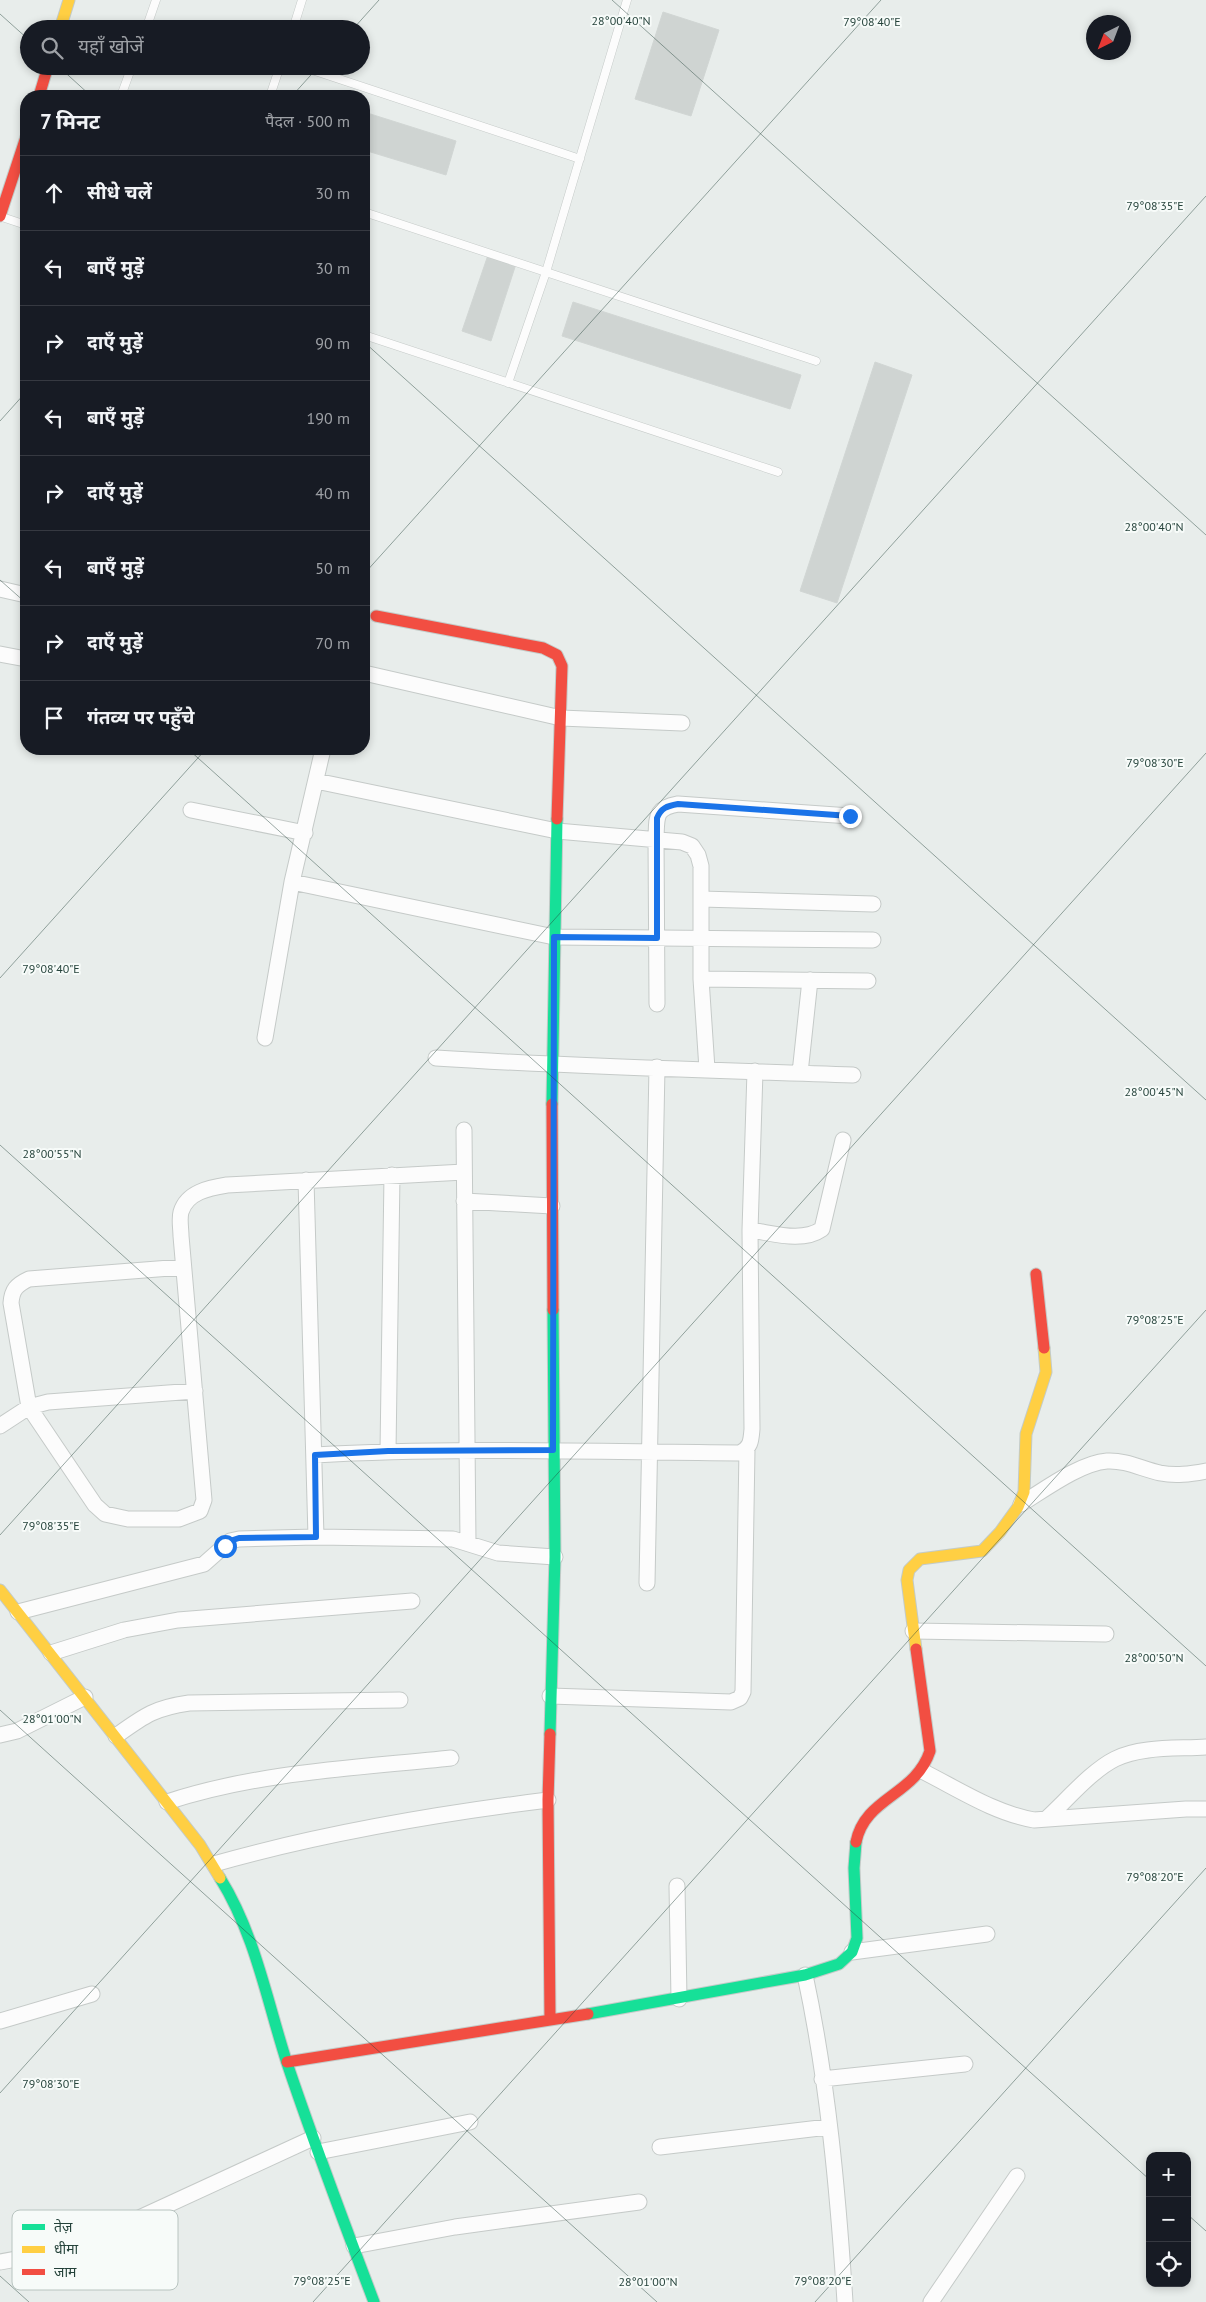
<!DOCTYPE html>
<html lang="hi">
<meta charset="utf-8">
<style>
:root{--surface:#171b24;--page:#20242c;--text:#f1f3f6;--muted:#9ea1a6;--line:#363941}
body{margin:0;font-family:"PT Sans","Noto Sans Devanagari",sans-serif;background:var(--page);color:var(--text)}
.controls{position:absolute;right:15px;bottom:15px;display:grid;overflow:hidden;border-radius:10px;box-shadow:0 2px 8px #0003}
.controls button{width:45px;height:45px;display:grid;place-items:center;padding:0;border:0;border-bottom:1px solid var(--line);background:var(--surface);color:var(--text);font:25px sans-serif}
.compass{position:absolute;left:1086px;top:15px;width:45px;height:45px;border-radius:50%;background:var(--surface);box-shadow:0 2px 8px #0003;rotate:222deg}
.stop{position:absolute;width:15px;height:15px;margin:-11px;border:4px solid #1a73e8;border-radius:50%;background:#fff}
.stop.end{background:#1a73e8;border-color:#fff;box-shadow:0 1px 5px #0008}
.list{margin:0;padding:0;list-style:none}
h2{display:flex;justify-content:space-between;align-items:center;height:65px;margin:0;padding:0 20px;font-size:21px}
h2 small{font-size:16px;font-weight:400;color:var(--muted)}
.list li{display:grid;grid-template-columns:32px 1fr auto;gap:15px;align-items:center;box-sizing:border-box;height:75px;padding:0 20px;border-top:1px solid var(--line)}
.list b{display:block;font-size:19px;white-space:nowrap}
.list em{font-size:16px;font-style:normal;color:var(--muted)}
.icon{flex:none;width:28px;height:28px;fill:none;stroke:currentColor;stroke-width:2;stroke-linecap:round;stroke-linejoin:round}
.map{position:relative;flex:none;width:1206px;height:2302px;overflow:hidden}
.search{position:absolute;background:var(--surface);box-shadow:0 2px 8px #0003;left:20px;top:20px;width:350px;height:55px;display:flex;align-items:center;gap:12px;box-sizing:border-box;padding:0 18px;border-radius:28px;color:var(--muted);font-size:19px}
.panel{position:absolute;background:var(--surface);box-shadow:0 2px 8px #0003;left:20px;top:90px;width:350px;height:665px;border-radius:20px}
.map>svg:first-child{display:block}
.building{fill:#cfd4d2;stroke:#d1d6d4}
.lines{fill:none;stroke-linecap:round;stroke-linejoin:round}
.lane-casing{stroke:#c5cac8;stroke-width:9}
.street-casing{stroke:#c5cac8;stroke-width:17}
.fast-casing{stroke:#c3cbc8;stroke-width:13}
.slow-casing{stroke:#c3cbc8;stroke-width:13}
.jam-casing{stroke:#c3cbc8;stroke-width:13}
.lane{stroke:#fcfcfc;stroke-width:8}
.street{stroke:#fcfcfc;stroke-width:15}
.fast{stroke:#16e098;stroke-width:11}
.slow{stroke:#ffcf43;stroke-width:11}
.jam{stroke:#f24e42;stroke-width:11}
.route{stroke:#1a73e8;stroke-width:6}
.ticks{fill:none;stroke:#24423a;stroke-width:1;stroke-opacity:0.45}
.key{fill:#f7fbf9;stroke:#b8c4c0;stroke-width:1}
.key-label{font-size:14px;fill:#24423a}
.ticks-label{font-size:12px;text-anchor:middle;fill:#24423a;stroke:#f7fbf9;stroke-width:4;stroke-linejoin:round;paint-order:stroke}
</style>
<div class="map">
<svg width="1206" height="2302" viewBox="0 0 1206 2302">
<rect width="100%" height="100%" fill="#e8edeb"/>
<path class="building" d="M 663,12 L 719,30 L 691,116 L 635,99 Z
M 364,112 L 456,141 L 446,175 L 364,150 Z
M 488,255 L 516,264 L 491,341 L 462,331 Z
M 573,302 L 801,375 L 790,409 L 562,336 Z
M 875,362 L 912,375 L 837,603 L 800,591 Z"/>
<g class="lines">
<g class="lane-casing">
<path id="lane" d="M 146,29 L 156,0
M 293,29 L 302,0
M 300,66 L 580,159
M 121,96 L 132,66
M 270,96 L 280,66
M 364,212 L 816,361
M 2,217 L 26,225
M 364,335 L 778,472
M 508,383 L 546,272 L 627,0"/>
</g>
<g class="street-casing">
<path id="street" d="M 0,589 L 26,595
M 0,654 L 26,659
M 364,673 L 561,718 L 682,723
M 316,781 L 557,831 L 682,842 L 692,846 L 698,855 L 701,866 L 701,979 L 707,1069
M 191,810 L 305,833
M 292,882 L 554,937 L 873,940
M 701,899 L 873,904
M 701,979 L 868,981
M 657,1004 L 656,839 C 657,818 654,808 678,804 L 850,816
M 265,1038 L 292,882 L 323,749
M 436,1058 C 575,1067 714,1070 853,1075
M 800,1073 L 810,980
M 464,1130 L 468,1543
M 306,1180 L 316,1537
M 464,1201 L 552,1206
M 750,1230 C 773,1233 802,1243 822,1229 L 843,1140
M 183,1267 L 29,1279 C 16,1285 12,1290 11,1303 L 29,1407 L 95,1505 L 105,1514 L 128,1519 L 179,1519 L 200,1511 L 204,1500 L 181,1236 C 181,1229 179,1219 181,1212 C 187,1192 209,1188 227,1185 L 464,1172
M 0,1426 L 29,1407 L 48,1402 L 195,1391
M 388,1451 L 392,1175
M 315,1455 C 457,1447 598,1452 740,1453 C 751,1447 751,1441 752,1429 L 750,1230 L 755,1071
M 1021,1504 C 1044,1490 1080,1463 1107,1461 C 1126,1460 1142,1469 1160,1473 C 1176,1476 1190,1474 1206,1471
M 647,1583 L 657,1067
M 18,1612 L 204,1564 L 230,1541 L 239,1539 L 316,1537 L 453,1539 L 498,1553 L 555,1557
M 913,1631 L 1106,1634
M 51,1653 L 124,1630 L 178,1620 L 412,1601
M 550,1696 L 731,1702 L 740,1698 L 743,1692 L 747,1449
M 0,1735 L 17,1731 L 85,1697
M 116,1736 C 144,1716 154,1708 189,1703 L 400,1700
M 922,1771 C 958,1789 994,1813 1034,1820 L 1186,1809 L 1206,1809
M 167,1802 C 258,1772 356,1768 451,1758
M 1046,1819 C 1066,1801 1091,1771 1115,1759 C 1141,1746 1177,1749 1206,1747
M 214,1864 C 323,1833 435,1814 548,1800
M 677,1886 L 679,1999
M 852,1952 L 987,1934
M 805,1975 C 828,2082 838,2193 845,2302
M 0,2021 L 92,1994
M 822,2079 L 965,2064
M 660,2147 L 828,2127
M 318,2152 L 470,2122
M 354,2246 L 455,2227 L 639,2202
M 0,2262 L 60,2251 L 87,2242 L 313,2138
M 931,2302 L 1017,2176"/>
</g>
<g class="fast-casing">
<path id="fast" d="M 552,1104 L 557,819
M 550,1734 L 555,1557 L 553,1310
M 220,1878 C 255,1934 267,2001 287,2063 C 314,2143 344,2223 374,2302
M 588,2014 L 805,1975 L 839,1964 L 852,1952 L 857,1938 L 854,1868 L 856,1842"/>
</g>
<g class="slow-casing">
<path id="slow" d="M 60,29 L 69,0
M 0,1590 L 200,1845 L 220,1878
M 916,1649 L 907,1580 L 909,1570 L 920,1559 L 982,1551 L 1000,1532 L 1018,1507 L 1024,1492 L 1026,1434 L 1046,1372 L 1044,1348"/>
</g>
<g class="jam-casing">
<path id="jam" d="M 39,96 L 48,66
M 0,216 L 26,137
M 376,616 L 543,648 L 557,655 L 562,666 L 557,819
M 552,1104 L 553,1310
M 1036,1274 L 1044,1348
M 550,1734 L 548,1800 L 550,2019
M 856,1842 C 865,1797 915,1796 930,1751 L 916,1649
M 287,2062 L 588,2014"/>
</g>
<use href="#lane" class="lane"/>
<use href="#street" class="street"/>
<use href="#fast" class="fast"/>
<use href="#slow" class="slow"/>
<use href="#jam" class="jam"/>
</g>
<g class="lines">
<path class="route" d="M 225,1546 L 230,1541 L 239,1538 L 316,1537 L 315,1455 L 388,1451 L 553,1450 L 554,937 L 657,938 L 657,818 C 661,808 667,806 678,804 L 850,816"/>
</g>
<path class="ticks" d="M 612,0 L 1206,535M 0,14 L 29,40M 353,29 L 379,0M 58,66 L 91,96M 292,96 L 319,66M 364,342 L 1206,1100M 0,421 L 26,392M 364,574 L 881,0M 0,580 L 26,603M 188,749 L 1206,1666M 0,978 L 206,749M 0,1145 L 1150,2180M 0,1535 L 1206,196M 0,1710 L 657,2302M 0,2093 L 1206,753M 1187,2214 L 1206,2231M 0,2276 L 29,2302M 313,2302 L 1206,1310M 815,2302 L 1206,1868"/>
<rect x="12" y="2210" width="166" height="80" rx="8" class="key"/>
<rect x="22" y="2224" width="23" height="6" fill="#16e098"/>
<rect x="22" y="2246" width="23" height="7" fill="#ffcf43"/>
<rect x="22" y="2269" width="23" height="6" fill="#f24e42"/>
<g class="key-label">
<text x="54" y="2232">तेज़</text>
<text x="54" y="2254">धीमा</text>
<text x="54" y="2277">जाम</text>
</g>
<g class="ticks-label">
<text x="621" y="25">28°00'40"N</text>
<text x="872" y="26">79°08'40"E</text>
<text x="1155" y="210">79°08'35"E</text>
<text x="1154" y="531">28°00'40"N</text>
<text x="1155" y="767">79°08'30"E</text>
<text x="51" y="973">79°08'40"E</text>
<text x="1154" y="1096">28°00'45"N</text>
<text x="52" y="1158">28°00'55"N</text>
<text x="1155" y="1324">79°08'25"E</text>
<text x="51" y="1530">79°08'35"E</text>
<text x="1154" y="1662">28°00'50"N</text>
<text x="52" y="1723">28°01'00"N</text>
<text x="1155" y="1881">79°08'20"E</text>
<text x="51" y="2088">79°08'30"E</text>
<text x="322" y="2285">79°08'25"E</text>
<text x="823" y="2285">79°08'20"E</text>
<text x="648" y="2286">28°01'00"N</text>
</g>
</svg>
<div class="controls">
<button>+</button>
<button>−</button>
<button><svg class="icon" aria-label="locate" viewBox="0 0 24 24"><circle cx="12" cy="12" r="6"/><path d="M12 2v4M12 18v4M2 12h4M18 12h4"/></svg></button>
</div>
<svg class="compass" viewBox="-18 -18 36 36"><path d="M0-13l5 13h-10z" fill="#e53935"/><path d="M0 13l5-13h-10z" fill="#9ea1a6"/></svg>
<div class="stop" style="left:225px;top:1546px"></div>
<div class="stop end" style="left:850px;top:816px"></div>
<div class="search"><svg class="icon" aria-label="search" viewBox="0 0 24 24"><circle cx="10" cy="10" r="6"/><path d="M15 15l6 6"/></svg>यहाँ खोजें</div>
<section class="panel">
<h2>7 मिनट<small>पैदल · 500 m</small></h2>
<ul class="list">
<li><svg class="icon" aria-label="ahead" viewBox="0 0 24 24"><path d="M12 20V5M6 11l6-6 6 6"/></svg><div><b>सीधे चलें</b></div><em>30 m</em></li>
<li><svg class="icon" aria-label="left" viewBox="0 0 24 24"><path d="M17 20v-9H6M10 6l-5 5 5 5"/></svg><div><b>बाएँ मुड़ें</b></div><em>30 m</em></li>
<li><svg class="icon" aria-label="right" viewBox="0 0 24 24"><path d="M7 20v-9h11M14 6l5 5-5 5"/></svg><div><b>दाएँ मुड़ें</b></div><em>90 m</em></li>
<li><svg class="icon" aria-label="left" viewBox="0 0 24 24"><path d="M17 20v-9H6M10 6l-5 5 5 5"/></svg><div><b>बाएँ मुड़ें</b></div><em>190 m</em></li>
<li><svg class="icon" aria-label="right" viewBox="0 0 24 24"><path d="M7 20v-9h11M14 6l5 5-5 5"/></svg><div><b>दाएँ मुड़ें</b></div><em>40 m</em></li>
<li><svg class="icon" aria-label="left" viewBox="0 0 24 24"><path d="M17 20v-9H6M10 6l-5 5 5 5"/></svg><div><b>बाएँ मुड़ें</b></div><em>50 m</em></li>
<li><svg class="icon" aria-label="right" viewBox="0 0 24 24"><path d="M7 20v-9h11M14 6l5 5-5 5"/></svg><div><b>दाएँ मुड़ें</b></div><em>70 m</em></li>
<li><svg class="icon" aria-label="arrive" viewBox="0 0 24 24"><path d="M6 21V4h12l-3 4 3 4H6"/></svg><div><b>गंतव्य पर पहुँचे</b></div></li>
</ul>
</section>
</div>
